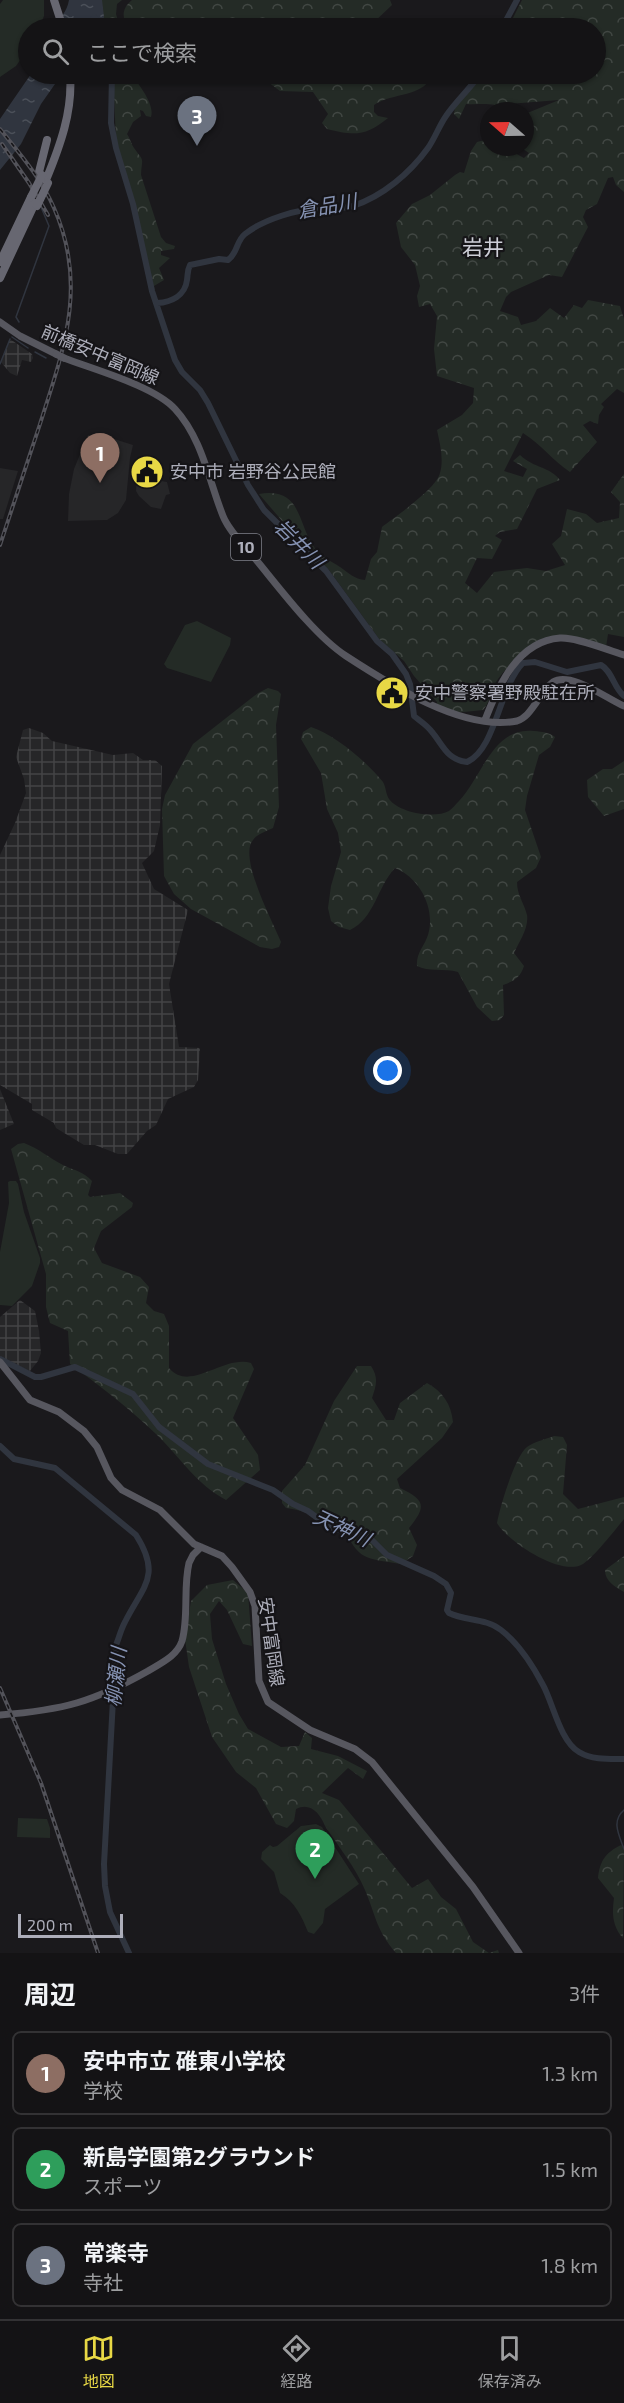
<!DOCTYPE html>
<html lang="ja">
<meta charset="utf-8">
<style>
:root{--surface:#141315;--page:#212022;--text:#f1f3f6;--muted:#9d9ea0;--line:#333234;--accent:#e8d845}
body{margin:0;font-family:"Exo 2","Noto Sans JP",sans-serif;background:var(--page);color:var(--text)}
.compass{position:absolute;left:480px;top:102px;width:54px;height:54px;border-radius:50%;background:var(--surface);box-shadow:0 2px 4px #0004;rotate:290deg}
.scale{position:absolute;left:18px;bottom:15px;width:105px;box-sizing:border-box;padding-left:6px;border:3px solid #adaeba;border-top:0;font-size:16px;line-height:21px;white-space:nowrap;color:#adaeba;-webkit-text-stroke:4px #151417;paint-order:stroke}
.you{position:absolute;left:388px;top:1071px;width:21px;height:21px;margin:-15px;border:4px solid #fff;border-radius:50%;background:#1a73e8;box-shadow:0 0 0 9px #1a73e833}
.badge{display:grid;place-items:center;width:39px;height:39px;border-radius:50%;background:var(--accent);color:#fff;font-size:20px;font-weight:700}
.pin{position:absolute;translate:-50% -50px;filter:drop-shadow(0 2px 3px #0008)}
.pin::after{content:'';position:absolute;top:32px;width:21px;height:18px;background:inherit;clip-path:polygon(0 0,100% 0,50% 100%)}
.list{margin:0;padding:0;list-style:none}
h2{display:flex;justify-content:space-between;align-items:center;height:78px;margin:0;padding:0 24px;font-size:26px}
h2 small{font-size:20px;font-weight:400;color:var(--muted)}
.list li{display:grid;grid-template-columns:39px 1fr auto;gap:18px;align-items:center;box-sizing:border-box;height:84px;margin:0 12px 12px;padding:0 12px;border:2px solid var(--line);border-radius:9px}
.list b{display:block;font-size:22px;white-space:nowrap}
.list p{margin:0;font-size:20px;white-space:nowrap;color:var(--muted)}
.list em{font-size:20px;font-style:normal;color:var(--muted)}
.icon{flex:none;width:33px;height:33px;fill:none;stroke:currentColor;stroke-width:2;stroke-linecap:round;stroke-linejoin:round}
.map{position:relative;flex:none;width:624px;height:1953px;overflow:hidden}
.search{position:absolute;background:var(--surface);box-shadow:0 2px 4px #0004;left:18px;right:18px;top:18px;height:66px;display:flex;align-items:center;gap:15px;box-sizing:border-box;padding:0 21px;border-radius:33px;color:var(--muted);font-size:22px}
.sheet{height:366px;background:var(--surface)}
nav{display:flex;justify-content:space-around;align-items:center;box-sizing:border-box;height:84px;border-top:2px solid var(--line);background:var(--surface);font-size:16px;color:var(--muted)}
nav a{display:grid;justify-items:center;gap:3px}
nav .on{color:var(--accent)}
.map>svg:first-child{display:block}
.built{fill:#262628}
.industrial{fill:url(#industrial-grid)}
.green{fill:#242b26}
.forest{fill:url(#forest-crowns)}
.water{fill:url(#water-ripples)}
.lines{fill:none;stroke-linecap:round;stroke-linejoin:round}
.stream{stroke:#30353f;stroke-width:1.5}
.river{stroke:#30353f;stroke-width:6}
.major{stroke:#57575f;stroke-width:7}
.highway{stroke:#676771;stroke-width:8}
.rail-casing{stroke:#525259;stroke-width:4}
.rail{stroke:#151417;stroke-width:1.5;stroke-dasharray:4.5;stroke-linecap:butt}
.major-bridge{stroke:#57575f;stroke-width:7}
.highway-bridge{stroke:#676771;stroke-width:8}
.labels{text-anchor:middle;stroke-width:4.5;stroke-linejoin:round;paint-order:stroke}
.shield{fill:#151417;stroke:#7f8089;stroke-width:1.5}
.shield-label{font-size:16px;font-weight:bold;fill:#adaeba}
.street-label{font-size:18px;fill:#adaeba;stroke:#151417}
.poi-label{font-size:18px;fill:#adaeba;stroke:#151417;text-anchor:start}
.water-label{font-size:20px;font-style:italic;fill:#8693b3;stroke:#151417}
.quarter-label{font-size:21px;fill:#cdced7;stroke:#151417}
</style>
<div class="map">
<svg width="624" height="1953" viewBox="0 0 624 1953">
<defs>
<pattern id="industrial-grid" width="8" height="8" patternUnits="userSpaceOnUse" patternTransform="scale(1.5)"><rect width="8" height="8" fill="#262628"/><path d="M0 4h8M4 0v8" fill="none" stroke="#434345"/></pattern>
<pattern id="forest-crowns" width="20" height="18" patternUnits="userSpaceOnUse" patternTransform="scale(1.5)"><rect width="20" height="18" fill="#242b26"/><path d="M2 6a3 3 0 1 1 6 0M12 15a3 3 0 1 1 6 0" fill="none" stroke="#414743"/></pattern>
<pattern id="water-ripples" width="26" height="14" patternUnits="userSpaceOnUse" patternTransform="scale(1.5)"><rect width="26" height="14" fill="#30353f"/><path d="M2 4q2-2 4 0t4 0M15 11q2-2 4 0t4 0" fill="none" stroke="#4b5059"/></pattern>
</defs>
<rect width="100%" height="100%" fill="#1a191c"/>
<path class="built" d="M 88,435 L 105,436 L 133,445 L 130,458 L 126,500 L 118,513 L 107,520 L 68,521 L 69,494 L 74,469 Z
M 0,468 L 18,471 L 3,519 L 0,519 Z
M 137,477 L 167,482 L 170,494 L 166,495 L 161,509 L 151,507 L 139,496 L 136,491 Z"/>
<path class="industrial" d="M 10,339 L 32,354 L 33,358 L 31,362 L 22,360 L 17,376 L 10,373 L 1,362 Z
M 29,728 L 43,733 L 52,741 L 113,755 L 133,753 L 143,760 L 155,760 L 162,766 L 160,825 L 154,851 L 142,863 L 154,889 L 188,910 L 169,984 L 179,1047 L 200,1048 L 198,1080 L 194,1087 L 168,1099 L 156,1125 L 147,1131 L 127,1154 L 118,1154 L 95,1145 L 84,1145 L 56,1128 L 54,1123 L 32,1110 L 32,1104 L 0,1085 L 0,855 L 15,823 L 26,793 L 24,779 L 16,757 L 23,730 Z
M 0,1089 L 14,1124 L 0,1130 Z
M 20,1300 L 35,1311 L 39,1331 L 41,1353 L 38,1361 L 30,1371 L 0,1357 L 0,1317 Z"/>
<path class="green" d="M 3,0 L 44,0 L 44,16 L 39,28 L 28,28 L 28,49 L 16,66 L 0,77 L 0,4 Z
M 197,621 L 231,638 L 230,645 L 211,682 L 167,668 L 164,664 L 185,625 Z
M 10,1181 L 16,1181 L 18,1184 L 24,1212 L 40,1258 L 40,1263 L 32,1286 L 12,1306 L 0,1305 L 0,1252 L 9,1203 L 8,1182 Z
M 18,1818 L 47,1819 L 50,1828 L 50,1838 L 17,1837 Z
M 316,1824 L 322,1827 L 359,1884 L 325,1909 L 323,1923 L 314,1934 L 308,1932 C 302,1917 295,1902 280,1893 L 274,1872 L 261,1859 L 262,1852 L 270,1845 L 273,1847 L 277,1846 L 301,1826 Z"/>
<path class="forest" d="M 122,0 L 117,4 L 116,14 L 120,28 L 107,28 L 101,15 L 102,0 Z
M 132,0 L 390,0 L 392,5 L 373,23 L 387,24 L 386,28 L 129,28 C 121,18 122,8 132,0 Z
M 522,0 L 624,0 L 624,192 L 616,185 L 613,177 L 608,178 L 597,204 L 586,210 L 583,217 L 588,227 L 562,277 L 549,275 L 511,292 L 506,297 L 500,311 L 518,317 L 521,325 L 536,321 L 550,308 L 564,318 L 574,305 L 582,308 L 588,300 L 620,306 L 624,319 L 624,393 L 617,389 L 601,404 L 604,407 L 599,415 L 598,424 L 590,421 L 583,425 L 597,442 L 570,472 C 553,461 541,444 523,433 L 504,471 L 523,477 L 527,469 L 513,461 L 520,455 C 535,469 549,466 560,480 L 537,489 L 517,529 L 500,532 L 495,536 L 502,540 L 492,559 L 477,558 L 465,583 L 477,593 L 494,572 L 527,568 L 546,571 L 565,565 L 552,544 L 561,536 L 567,509 L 586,514 L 597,523 L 619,518 L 620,502 L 611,492 L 624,474 L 624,637 L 608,634 L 606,647 L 547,638 C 531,651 510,662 498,679 C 491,688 491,701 483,710 L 454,713 L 437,705 L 437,702 L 414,676 L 404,661 L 380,640 L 329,570 L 302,544 L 259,494 C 302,487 297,523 314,547 C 321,557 331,561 340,567 C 349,573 354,579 365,580 L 371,559 L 377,552 L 382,527 C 395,517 437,488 440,473 C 444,459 440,444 437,430 L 462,415 L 473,403 L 474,388 L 437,376 L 434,349 L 437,316 L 430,304 L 419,307 L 417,296 L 420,286 L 415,265 L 401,247 L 396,223 L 412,204 L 430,195 L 455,175 L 460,172 L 464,173 L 471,151 L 477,142 L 489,139 L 489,147 L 503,147 L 524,158 L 529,153 L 520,147 L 525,147 L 525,114 L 559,100 L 495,105 C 484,103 476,105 466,104 L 459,119 L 454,114 L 455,107 L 485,74 L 596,74 L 596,28 L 508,28 Z
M 113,74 L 132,74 C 138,85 155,103 151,117 L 146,116 L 143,111 L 140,110 L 141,116 L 133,122 L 127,134 C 130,138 131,144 134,148 C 145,163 142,156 141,175 L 161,237 L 166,243 L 175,246 L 174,249 L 161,251 L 161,255 L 170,258 L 159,268 L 164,280 L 154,286 L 155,293 L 151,286 L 134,204 L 116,139 Z
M 241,74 L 433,74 C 423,98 393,92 374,105 L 374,112 L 378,116 L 388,118 C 366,136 355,136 327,129 L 322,123 L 328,114 L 313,92 L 280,91 L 268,82 L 252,80 Z
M 268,688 L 278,691 L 281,694 L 276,725 L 279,807 L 273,828 C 267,831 257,834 253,840 C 238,857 273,922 281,942 L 279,947 L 272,949 L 260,947 L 191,909 L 174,894 L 164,876 L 162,809 L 165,795 L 193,744 L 258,693 Z
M 311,727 C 334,734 367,762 383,782 C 386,787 386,795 389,799 C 399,813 435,819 449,811 C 452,809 456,804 459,801 C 482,777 493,726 534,731 C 543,732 548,732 555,737 L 550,747 L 539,755 L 527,796 L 525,810 L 541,857 L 536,868 L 517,882 C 517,895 524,903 527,915 C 529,928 519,942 514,953 L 524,966 C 520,978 514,981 503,985 L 504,1015 L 500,1020 L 492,1021 L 477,1007 L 458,972 C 445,968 428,972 417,966 C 416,953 424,947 428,935 C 436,909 420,878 395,868 C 377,887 375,918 350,930 L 339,927 L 331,921 L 328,908 L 331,886 L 341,852 L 338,833 L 327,809 L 321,773 L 301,739 L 303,732 Z
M 624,761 L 624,809 L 604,816 L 588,797 L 587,780 L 603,769 L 612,769 Z
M 24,1143 C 40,1149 49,1158 63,1165 C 75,1171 83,1171 92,1181 L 88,1195 L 90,1197 L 120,1193 L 133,1203 L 132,1207 L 101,1231 L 94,1248 L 102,1263 L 140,1277 L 149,1287 L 146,1303 L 154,1311 L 164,1314 L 169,1326 L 169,1368 C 190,1393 223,1355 251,1363 L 254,1369 L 233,1418 L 258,1455 L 260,1470 L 226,1500 C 196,1484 180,1457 156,1434 C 129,1408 100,1386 70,1364 L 68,1331 L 50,1323 L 46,1307 L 46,1274 L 11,1149 L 18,1144 Z
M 357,1366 L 371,1366 C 379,1378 376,1386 372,1398 L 386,1420 L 394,1420 L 400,1403 L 427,1383 C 443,1392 451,1404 453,1422 L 442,1438 L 397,1479 L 400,1488 C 425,1500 427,1506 409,1528 L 417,1545 L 413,1556 L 401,1564 C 365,1558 358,1561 343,1525 C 325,1520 304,1510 286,1508 L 282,1503 L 282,1491 L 305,1465 L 334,1401 Z
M 554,1436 L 563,1437 L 567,1445 L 563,1494 L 578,1509 L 624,1497 L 624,1519 C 614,1531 595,1556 583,1564 C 562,1577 508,1542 497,1523 C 500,1507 515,1456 527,1447 C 534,1442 546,1439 554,1436 Z
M 624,1556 L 624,1592 C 615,1587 605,1581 605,1570 Z
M 233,1580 L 248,1593 L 252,1646 L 243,1644 L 227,1610 L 219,1601 L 210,1614 L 212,1639 L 226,1684 L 239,1714 L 248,1729 L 281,1747 L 299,1746 L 305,1732 L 312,1738 L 311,1749 L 338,1756 L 367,1771 L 363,1779 L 348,1768 L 322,1793 L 339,1800 L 412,1888 L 428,1879 L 441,1897 L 456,1909 L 473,1942 L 489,1953 L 498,1950 L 499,1953 L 396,1953 C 376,1930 376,1916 365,1890 C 356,1868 338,1846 325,1826 C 320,1813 310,1802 296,1809 L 294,1821 L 287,1828 L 276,1824 L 256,1788 L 236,1772 L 212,1737 L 189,1667 L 185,1639 L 191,1601 L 207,1585 Z
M 621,1845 L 624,1847 L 623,1938 C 612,1926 612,1913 614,1898 L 598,1878 C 600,1861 605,1853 621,1845 Z"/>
<path class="water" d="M 69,0 L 102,0 L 104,17 L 102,22 L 98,20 L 96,28 L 56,28 C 59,17 67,13 69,0 Z
M 31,74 L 62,74 L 41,104 L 21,144 L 0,170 L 0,119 Z"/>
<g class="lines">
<path class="stream" d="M 19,322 L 16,317 L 49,226 L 41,207
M 12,337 L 28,348
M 35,352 L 46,358
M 0,364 L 10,339
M 624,1810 C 611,1821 619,1835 624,1849"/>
<path class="river" d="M 94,17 L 103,28
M 502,28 L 517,0
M 112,74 L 111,123 L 116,148 L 133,204 L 152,291 L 175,360 L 182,372 L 200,390 L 208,403 L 248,485 L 264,510 L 326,571 L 377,641 L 392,654 L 406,674 L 410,684 L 414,716 C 420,721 427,725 432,732 C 443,745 447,760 467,762 C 496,749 499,687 523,663 L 535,662 L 567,672 L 601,665 C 612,671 614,688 624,696
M 157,303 C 171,302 185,296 187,280 C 188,274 187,271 190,265 L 219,259 L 228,260 C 238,253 236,241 245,234 C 264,219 298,209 322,208 C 333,207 342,209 353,206 C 383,196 410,173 428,148 C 435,138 439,126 446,116 C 456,101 470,89 480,74
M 0,1359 L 35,1377 L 41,1377 L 75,1367 L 133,1394 L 159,1427 L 208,1464 L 273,1490 L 293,1504 L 308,1511 L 331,1528 L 369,1537 L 387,1555 L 434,1576 L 446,1584 L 451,1593 L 447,1610 L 449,1613 C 465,1621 486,1618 501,1630 C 518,1643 533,1666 543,1685 C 553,1703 560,1741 579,1752 C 592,1760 609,1759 624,1759
M 0,1446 L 14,1459 L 55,1468 L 136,1535 C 162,1576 143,1586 125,1622 C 121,1629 119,1638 116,1645 L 104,1864 L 105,1886 L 110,1912 L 129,1953"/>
<path class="major" d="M 0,322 L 20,336 L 56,354
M 64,358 C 95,370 154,386 175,409 C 202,438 209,481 223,516 C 229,531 243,544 253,556 C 278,586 314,635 346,656 C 389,684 463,732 517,721 C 526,718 531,710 536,703 C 541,695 546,687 553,682 C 571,671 607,699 624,706
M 485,720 C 498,686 518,641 560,638 C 577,637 607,650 624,655
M 0,1362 L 30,1400 L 59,1412 L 84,1431 L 97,1447 L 111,1478 L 122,1490 L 160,1510 L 194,1544 L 222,1556 L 232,1567 L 250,1592 L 255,1606 L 259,1681 L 268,1702 L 310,1730 L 355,1749 L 372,1762 L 473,1887 L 519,1953
M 0,1715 C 64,1710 93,1702 148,1671 C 161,1663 177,1656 182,1641 C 189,1616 183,1588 189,1563 L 193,1555 L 201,1547"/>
<path class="highway" d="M 54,0 L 63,28
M 39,172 L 47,140
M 46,180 C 60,146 73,111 70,74
M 0,262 L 31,197
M 0,278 L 35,203"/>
<g class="rail-casing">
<path id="rail" d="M 0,129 C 20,154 41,178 54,208 C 88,285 64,349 40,424 C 27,464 13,505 0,545
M 2,144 L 29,183 L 48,215
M 0,1688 L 41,1783 L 98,1953"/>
</g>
<use href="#rail" class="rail"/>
<path class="major-bridge" d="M 56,354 L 64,358"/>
<path class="highway-bridge" d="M 31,197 L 42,175
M 37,206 L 48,183"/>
</g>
<defs>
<g id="civic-disc" transform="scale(1.725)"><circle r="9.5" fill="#e8d845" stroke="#151417"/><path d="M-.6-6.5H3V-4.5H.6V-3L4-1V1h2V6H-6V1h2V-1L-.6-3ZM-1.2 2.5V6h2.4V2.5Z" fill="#111"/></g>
</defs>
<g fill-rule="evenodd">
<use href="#civic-disc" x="147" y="472"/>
<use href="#civic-disc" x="392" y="693"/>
</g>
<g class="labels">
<rect class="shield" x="231" y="534" width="30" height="26" rx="4.5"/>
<g class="shield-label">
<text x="246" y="553">10</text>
</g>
<g class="street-label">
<text transform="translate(100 355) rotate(23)" y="6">前橋安中富岡線</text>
<text transform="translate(271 1642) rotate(82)" y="6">安中富岡線</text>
</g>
<g class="poi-label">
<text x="170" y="478">安中市 岩野谷公民館</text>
<text x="415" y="699">安中警察署野殿駐在所</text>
</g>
<g class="water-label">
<text transform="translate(327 206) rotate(-10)" y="7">倉品川</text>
<text transform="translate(299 544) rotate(45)" y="7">岩井川</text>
<text transform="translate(342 1528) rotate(25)" y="7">天神川</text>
<text transform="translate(116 1677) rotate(-84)" y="7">柳瀬川</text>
</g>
<g class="quarter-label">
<text x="483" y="255">岩井</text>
</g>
</g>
</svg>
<svg class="compass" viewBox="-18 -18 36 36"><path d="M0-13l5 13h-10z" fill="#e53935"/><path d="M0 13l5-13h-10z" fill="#9d9ea0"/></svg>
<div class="scale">200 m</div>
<div class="you"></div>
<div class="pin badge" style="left:100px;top:483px;background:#8d6e63">1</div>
<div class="pin badge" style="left:315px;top:1879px;background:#2e9e5b">2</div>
<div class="pin badge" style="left:197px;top:146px;background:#6b7280">3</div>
<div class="search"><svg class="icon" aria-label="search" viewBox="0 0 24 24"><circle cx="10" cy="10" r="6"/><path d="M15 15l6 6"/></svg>ここで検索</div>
</div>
<section class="sheet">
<h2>周辺<small>3件</small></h2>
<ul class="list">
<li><span class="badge" style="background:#8d6e63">1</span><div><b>安中市立 碓東小学校</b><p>学校</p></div><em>1.3 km</em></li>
<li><span class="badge" style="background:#2e9e5b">2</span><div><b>新島学園第2グラウンド</b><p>スポーツ</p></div><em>1.5 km</em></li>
<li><span class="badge" style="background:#6b7280">3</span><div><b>常楽寺</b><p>寺社</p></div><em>1.8 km</em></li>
</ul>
</section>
<nav>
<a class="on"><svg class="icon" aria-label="map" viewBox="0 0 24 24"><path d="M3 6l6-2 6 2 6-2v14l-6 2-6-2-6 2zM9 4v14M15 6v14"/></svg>地図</a>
<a><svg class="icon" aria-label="directions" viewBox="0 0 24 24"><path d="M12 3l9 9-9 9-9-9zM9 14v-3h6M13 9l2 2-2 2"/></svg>経路</a>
<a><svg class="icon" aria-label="saved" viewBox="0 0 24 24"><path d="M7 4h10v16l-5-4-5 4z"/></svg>保存済み</a>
</nav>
